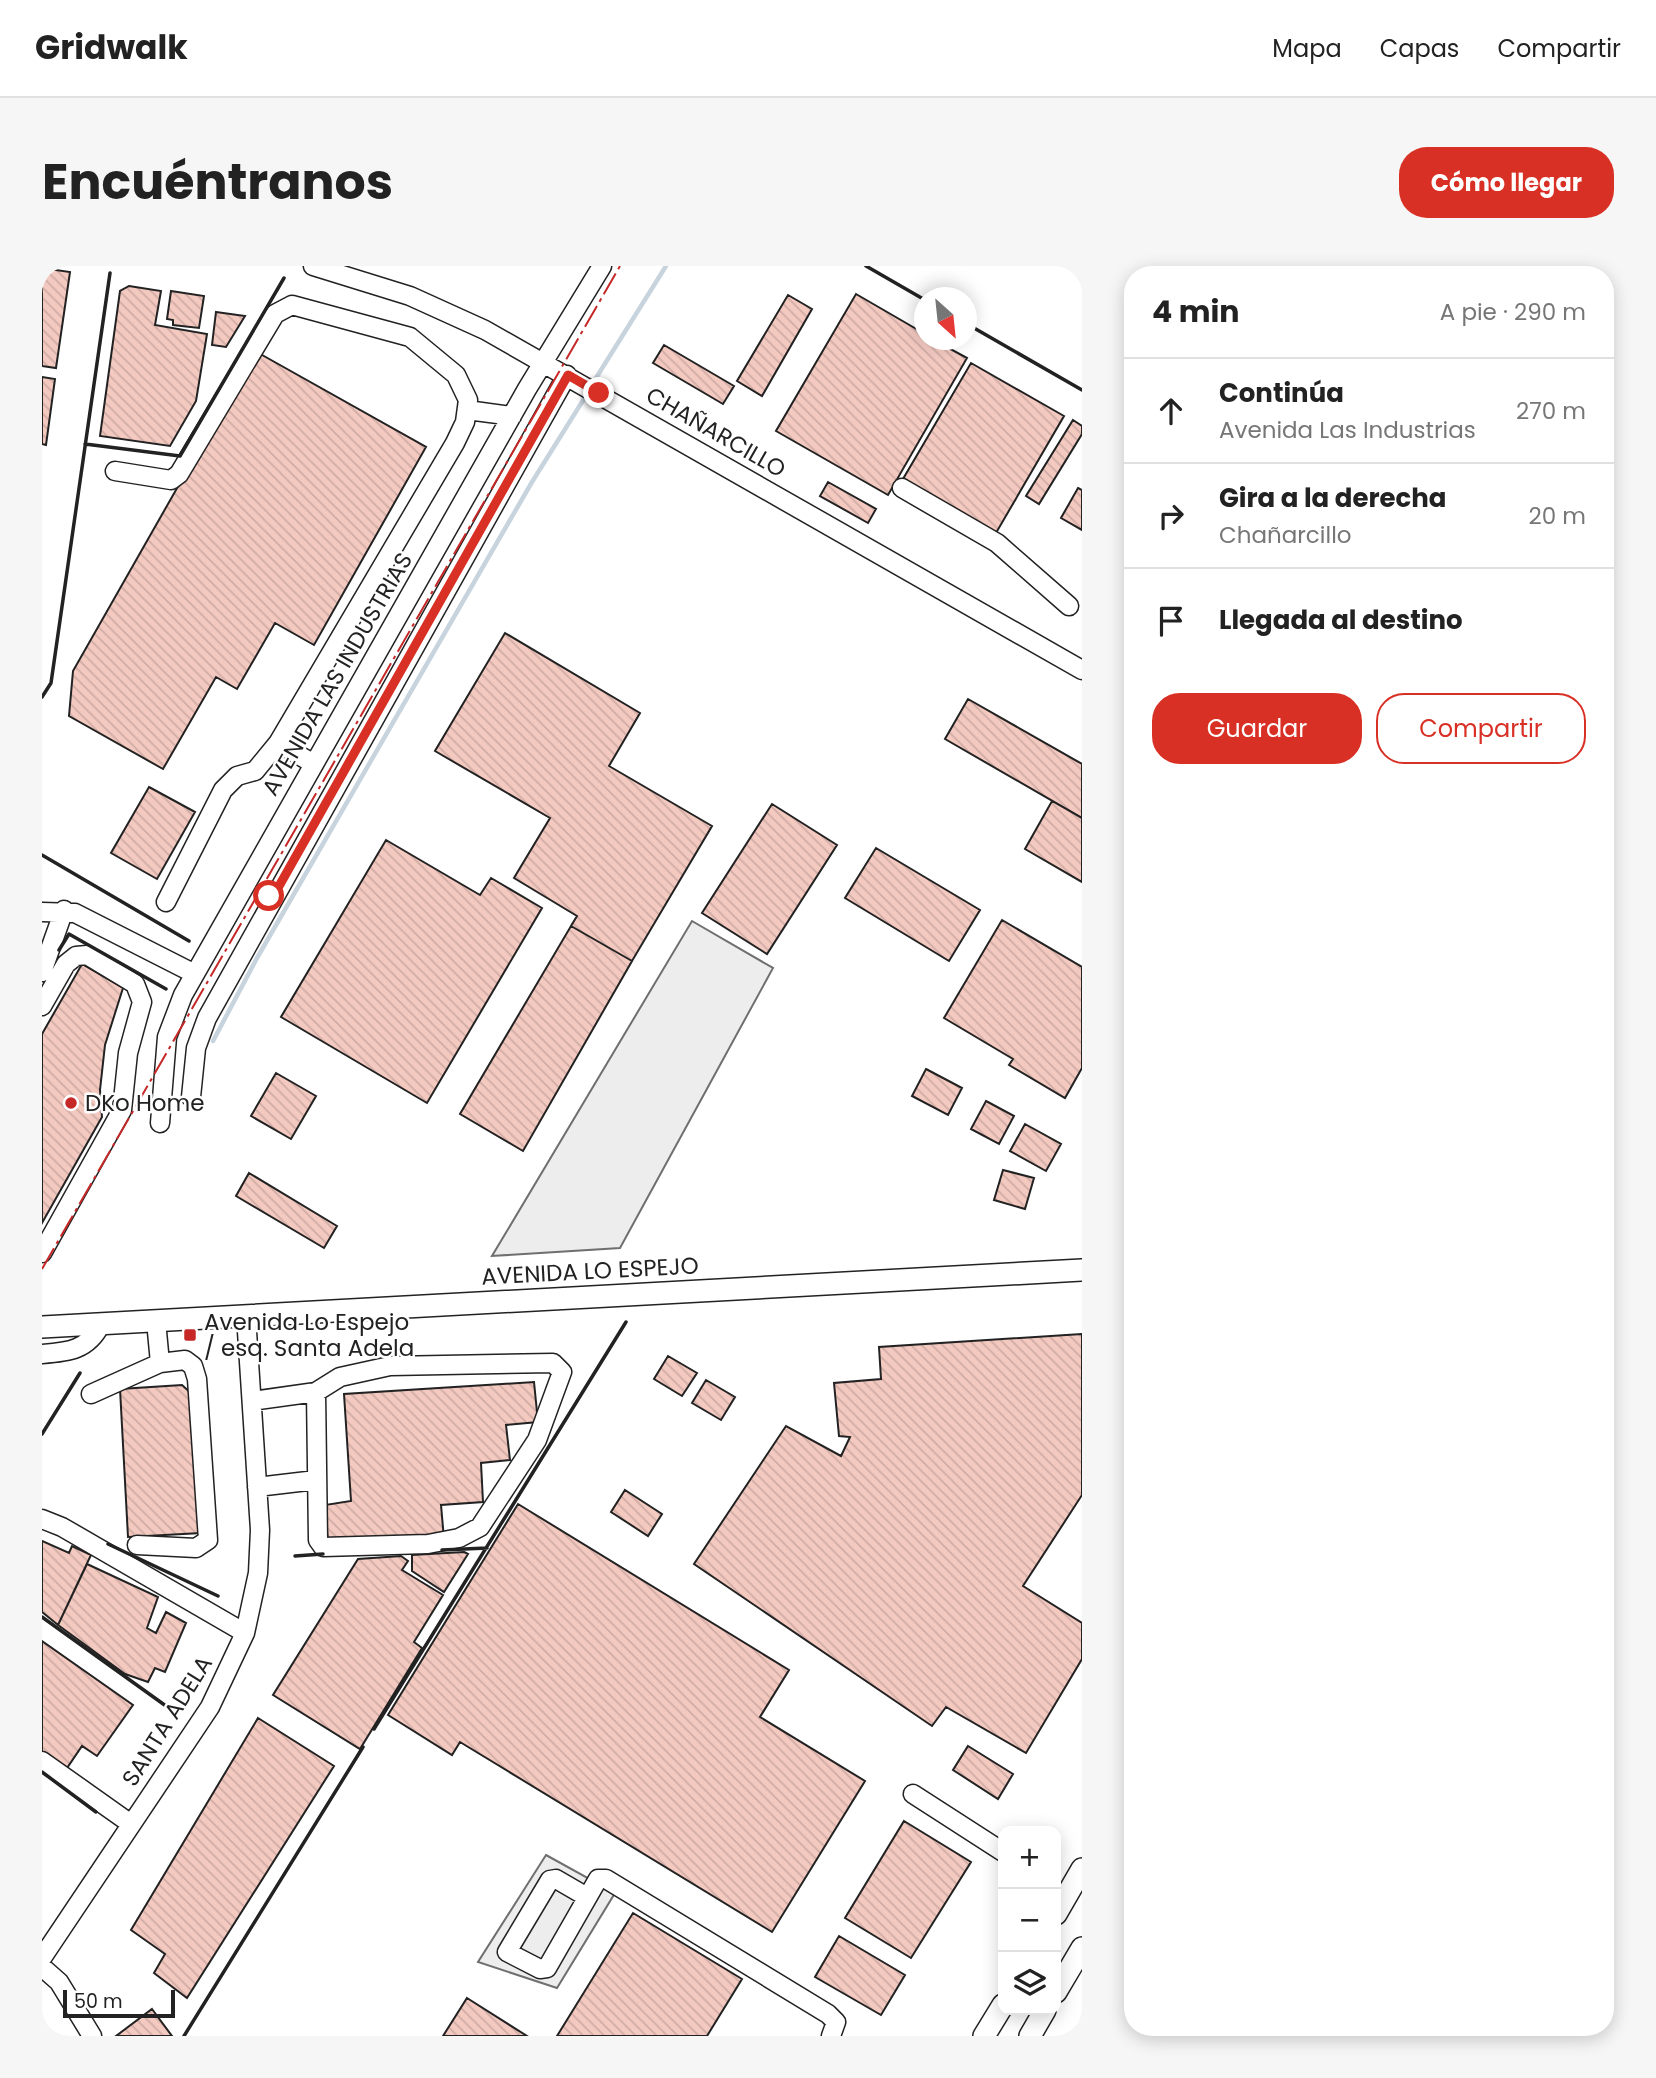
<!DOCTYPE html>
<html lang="es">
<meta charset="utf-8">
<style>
:root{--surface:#fff;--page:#f6f6f6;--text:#222;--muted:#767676;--line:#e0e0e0;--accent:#d93025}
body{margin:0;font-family:Poppins,sans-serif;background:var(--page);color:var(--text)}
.controls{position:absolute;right:21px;bottom:21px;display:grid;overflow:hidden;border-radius:14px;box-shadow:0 4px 18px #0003}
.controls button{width:63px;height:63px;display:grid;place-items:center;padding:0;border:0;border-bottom:2px solid var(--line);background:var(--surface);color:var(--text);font:35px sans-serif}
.compass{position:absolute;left:872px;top:21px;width:63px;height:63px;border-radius:50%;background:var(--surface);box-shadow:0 4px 18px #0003;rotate:153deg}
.scale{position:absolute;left:21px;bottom:18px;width:112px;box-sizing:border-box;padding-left:7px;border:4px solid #222;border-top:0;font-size:19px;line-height:24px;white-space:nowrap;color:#222;-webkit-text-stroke:5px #fff;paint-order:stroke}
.stop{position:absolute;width:21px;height:21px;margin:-16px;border:5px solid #d93025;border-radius:50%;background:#fff}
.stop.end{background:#d93025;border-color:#fff;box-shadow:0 2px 7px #0008}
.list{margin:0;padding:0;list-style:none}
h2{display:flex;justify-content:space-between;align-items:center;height:91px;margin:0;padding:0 28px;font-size:30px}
h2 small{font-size:23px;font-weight:400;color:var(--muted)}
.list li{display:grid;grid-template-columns:46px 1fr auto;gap:21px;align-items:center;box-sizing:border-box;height:105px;padding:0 28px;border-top:2px solid var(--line)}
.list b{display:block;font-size:26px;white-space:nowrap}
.list p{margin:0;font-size:23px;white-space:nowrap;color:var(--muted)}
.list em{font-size:23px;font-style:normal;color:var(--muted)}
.actions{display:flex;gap:14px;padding:21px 28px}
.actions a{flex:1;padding:16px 0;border:2px solid var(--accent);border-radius:28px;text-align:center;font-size:24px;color:var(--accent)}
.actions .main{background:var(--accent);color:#fff}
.icon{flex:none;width:38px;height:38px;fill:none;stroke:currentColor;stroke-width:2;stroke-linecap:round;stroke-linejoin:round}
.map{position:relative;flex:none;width:1040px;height:1770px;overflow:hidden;border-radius:28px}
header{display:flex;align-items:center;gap:42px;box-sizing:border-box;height:98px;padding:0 35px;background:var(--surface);border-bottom:2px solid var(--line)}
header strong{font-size:33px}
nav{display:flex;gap:38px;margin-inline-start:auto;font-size:24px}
.intro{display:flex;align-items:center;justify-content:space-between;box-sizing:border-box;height:168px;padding:0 42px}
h1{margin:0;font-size:49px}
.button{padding:18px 32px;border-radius:28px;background:var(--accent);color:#fff;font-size:24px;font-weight:700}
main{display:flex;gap:42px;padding:0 42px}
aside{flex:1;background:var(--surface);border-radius:28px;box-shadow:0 4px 18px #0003}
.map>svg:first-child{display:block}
.parking{fill:#ededed;stroke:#6f6f6f;stroke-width:2}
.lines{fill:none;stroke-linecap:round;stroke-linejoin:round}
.stream{stroke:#c7d3dd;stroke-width:4.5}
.building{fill:url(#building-back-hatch);stroke:#222;stroke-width:2}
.minor-casing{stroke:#222;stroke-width:21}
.major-casing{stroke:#222;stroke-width:24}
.minor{stroke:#fff;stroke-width:18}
.major{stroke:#fff;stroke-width:21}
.wall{stroke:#222;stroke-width:3.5}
.power{stroke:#c62828;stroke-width:2;stroke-dasharray:24 5 3.5 5;stroke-linecap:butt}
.route{stroke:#d93025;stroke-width:9}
.poi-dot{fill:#c62828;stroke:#fff;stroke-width:2.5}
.labels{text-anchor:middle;stroke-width:5;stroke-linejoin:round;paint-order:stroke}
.street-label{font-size:23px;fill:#222;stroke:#fff}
.poi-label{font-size:23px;fill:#222;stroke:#fff;text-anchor:start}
</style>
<header>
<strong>Gridwalk</strong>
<nav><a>Mapa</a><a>Capas</a><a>Compartir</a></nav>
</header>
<div class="intro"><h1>Encuéntranos</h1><a class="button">Cómo llegar</a></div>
<main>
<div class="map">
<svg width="1040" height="1770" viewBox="0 0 1040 1770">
<defs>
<pattern id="building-back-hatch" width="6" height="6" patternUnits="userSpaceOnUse" patternTransform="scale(1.75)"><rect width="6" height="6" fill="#f3c9c0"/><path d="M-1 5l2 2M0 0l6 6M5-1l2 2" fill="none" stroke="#d0aca5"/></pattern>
</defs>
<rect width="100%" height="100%" fill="#fff"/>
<path class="parking" d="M 650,655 L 731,702 L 578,982 L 450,990 Z
M 504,1589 L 573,1627 L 515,1722 L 436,1696 Z"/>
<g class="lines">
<path class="stream" d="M 549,120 L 624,0
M 171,775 L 215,692 L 490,216 L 545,128"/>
</g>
<path class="building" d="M 0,2 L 28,6 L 14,102 L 0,100 Z
M 87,20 L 119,25 L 113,59 L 165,68 L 154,135 L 128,180 L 58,170 L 78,25 Z
M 129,25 L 162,30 L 157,62 L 131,59 L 131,54 L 125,53 Z
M 814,28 L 883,68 L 883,74 L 892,74 L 925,92 L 846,229 L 734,165 Z
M 746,29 L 770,43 L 720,130 L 695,115 Z
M 174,46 L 203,50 L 184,81 L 170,79 Z
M 622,79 L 692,120 L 681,138 L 611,97 Z
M 213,85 L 384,181 L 272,379 L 233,357 L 195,423 L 174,411 L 121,503 L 27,450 L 31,405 Z
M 929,97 L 1022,150 L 954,267 L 861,213 Z
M 0,111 L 13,113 L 4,179 L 0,178 Z
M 1031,154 L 1040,160 L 1040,168 L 997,238 L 984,230 Z
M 786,216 L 834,243 L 826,257 L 778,230 Z
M 1036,222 L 1040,224 L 1040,264 L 1019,252 Z
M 463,367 L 598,447 L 567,500 L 670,560 L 590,695 L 529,660 L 535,650 L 472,612 L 508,552 L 393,485 Z
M 926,433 L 1040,498 L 1040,552 L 903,473 Z
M 107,521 L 153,546 L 115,613 L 69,587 Z
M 1010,535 L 1040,552 L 1040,616 L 983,583 Z
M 730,538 L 795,579 L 725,688 L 660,647 Z
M 344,574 L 438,629 L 449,612 L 500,642 L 385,837 L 239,751 Z
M 834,582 L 938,644 L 907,695 L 803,632 Z
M 960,654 L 1040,701 L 1040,802 L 1023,832 L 967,799 L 971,793 L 902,752 Z
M 529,660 L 590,695 L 481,885 L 418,848 Z
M 40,698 L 81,722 L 63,779 L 58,824 L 60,851 L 0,957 L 0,768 Z
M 884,803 L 920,822 L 906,849 L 870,830 Z
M 234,807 L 274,830 L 249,873 L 209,850 Z
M 944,835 L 972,850 L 957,878 L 929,863 Z
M 983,858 L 1019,878 L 1004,905 L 968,885 Z
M 961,904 L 992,912 L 983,943 L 952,934 Z
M 207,907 L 295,960 L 282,982 L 194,930 Z
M 1040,1068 L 1040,1229 L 981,1320 L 1040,1357 L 1040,1393 L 984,1487 L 904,1441 L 890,1460 L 652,1298 L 744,1160 L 799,1190 L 808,1171 L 797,1170 L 792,1117 L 839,1113 L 837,1081 Z
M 626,1090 L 655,1107 L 640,1130 L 612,1113 Z
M 664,1114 L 693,1131 L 679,1154 L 650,1137 Z
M 492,1116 L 496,1156 L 464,1159 L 468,1194 L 439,1197 L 441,1236 L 399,1239 L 402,1273 L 286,1277 L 283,1239 L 309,1235 L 302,1128 Z
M 140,1119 L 152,1130 L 159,1267 L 86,1271 L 78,1123 Z
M 583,1224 L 620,1248 L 606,1270 L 569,1246 Z
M 476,1238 L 747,1404 L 718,1451 L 823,1515 L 730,1666 L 418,1476 L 410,1489 L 346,1449 Z
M 0,1275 L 27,1287 L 30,1280 L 49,1289 L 16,1359 L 0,1346 Z
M 422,1286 L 426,1288 L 402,1326 L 370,1305 L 370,1289 Z
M 359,1290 L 366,1295 L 360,1304 L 401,1329 L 372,1376 L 380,1382 L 318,1483 L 231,1429 L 316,1293 Z
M 45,1298 L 116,1331 L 105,1362 L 114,1367 L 124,1346 L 144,1357 L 123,1406 L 113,1402 L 106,1416 L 83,1408 L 16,1359 Z
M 0,1375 L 91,1439 L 55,1490 L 40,1480 L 23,1505 L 0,1489 Z
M 216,1452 L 292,1500 L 145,1732 L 112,1707 L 123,1688 L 89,1664 Z
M 926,1480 L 971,1508 L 956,1533 L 911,1504 Z
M 862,1555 L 929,1596 L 869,1692 L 803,1652 Z
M 591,1647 L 700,1713 L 665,1770 L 515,1770 Z
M 797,1670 L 863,1709 L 839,1749 L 773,1711 Z
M 425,1732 L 485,1770 L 401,1770 Z
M 110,1743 L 130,1770 L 74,1770 Z"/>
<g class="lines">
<g class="minor-casing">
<path id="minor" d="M 271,0 L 368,30 L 443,64 L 1040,404
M 425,144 L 470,150
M 73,205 L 129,214 L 137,208 L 233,48 L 250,39 L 368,71 L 414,109 L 426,134 L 423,156 L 413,177 L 236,477 L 213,505 L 195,510 L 181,524 L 124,636
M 860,222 L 955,277 L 1027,340
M 236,477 L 272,498
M 0,646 L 33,647 L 153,708
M 0,706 L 22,644
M 0,740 L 24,698 L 34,690 L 45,689 L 93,718 L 100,736 L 86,787 L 80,844 L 0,987
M 149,831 L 154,782 L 165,752 L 525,109
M 118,857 L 125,771 L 141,729 L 485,123 L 560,0
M 0,1088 C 27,1086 46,1084 59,1058
M 49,1128 L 118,1097
M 210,1135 L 274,1126 L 298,1111 L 348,1100 L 511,1097 L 520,1106 L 495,1174 L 438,1261 L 417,1272 L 386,1278 L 281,1281 L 276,1274 L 274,1126
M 215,1221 L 274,1214
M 0,1253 L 20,1261 L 203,1367
M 95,1279 L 154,1282 L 166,1274 L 155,1113 L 151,1100 L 143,1094 L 118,1097 L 114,1055
M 0,1495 L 89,1558
M 871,1528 L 961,1586
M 545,1631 L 514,1613 L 508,1614 L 465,1686 L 498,1703 L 505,1702 L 556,1613 L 564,1613 L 786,1748 L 794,1756 L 789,1770
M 0,1692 L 168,1441 L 203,1367 L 216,1307 L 218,1264 L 204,1050
M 0,1701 L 17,1716 L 50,1770"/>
</g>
<g class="major-casing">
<path id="major" d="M 0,1061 L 1040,1004
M 1014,1648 L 1040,1603
M 1014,1726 L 1040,1682
M 942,1770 L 961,1739
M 988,1770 L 1003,1744"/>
</g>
<use href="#minor" class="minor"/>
<use href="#major" class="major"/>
<path class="wall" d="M 824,0 L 883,34
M 925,58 L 1040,124
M 43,178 L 138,190 L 242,12
M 0,431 L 9,417 L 68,7
M 0,589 L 147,675
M 17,684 L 27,668 L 124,723
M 0,1168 L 38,1107
M 66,1278 L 176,1330
M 400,1284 L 445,1282
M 253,1290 L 281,1288
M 0,1351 L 124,1440
M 332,1463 L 584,1056
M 0,1506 L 54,1546
M 142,1770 L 321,1481"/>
<path class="power" d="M 0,1003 L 578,0"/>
</g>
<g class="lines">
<path class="route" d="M 227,630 L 232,629 L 526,109 L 557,127"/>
</g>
<g class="poi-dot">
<circle cx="29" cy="837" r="7"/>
<rect x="141" y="1062" width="14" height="14" rx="3.5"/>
</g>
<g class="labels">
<g class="street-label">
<text transform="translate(674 166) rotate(30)" y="8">CHAÑARCILLO</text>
<text transform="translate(295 408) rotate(-60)" y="8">AVENIDA LAS INDUSTRIAS</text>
<text transform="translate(548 1005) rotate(-3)" y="8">AVENIDA LO ESPEJO</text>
<text transform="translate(125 1455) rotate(-58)" y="8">SANTA ADELA</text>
</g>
<g class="poi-label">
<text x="43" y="845">DKo Home</text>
<text x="162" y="1064">Avenida Lo Espejo<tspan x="162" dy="26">/ esq. Santa Adela</tspan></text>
</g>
</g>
</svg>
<div class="controls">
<button>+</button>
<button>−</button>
<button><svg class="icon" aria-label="layers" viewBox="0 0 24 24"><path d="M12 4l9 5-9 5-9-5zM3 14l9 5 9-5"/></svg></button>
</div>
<svg class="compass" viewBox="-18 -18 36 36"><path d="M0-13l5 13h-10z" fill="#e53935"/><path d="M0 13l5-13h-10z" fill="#767676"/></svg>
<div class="scale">50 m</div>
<div class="stop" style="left:227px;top:630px"></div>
<div class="stop end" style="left:557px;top:127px"></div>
</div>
<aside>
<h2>4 min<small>A pie · 290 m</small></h2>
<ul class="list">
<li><svg class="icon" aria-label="ahead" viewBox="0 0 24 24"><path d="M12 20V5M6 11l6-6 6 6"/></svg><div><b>Continúa</b><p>Avenida Las Industrias</p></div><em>270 m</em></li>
<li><svg class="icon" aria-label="right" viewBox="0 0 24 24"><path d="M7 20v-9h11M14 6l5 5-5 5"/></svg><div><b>Gira a la derecha</b><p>Chañarcillo</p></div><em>20 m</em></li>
<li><svg class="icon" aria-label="arrive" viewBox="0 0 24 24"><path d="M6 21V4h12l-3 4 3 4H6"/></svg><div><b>Llegada al destino</b></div></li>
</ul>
<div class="actions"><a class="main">Guardar</a><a>Compartir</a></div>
</aside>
</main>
